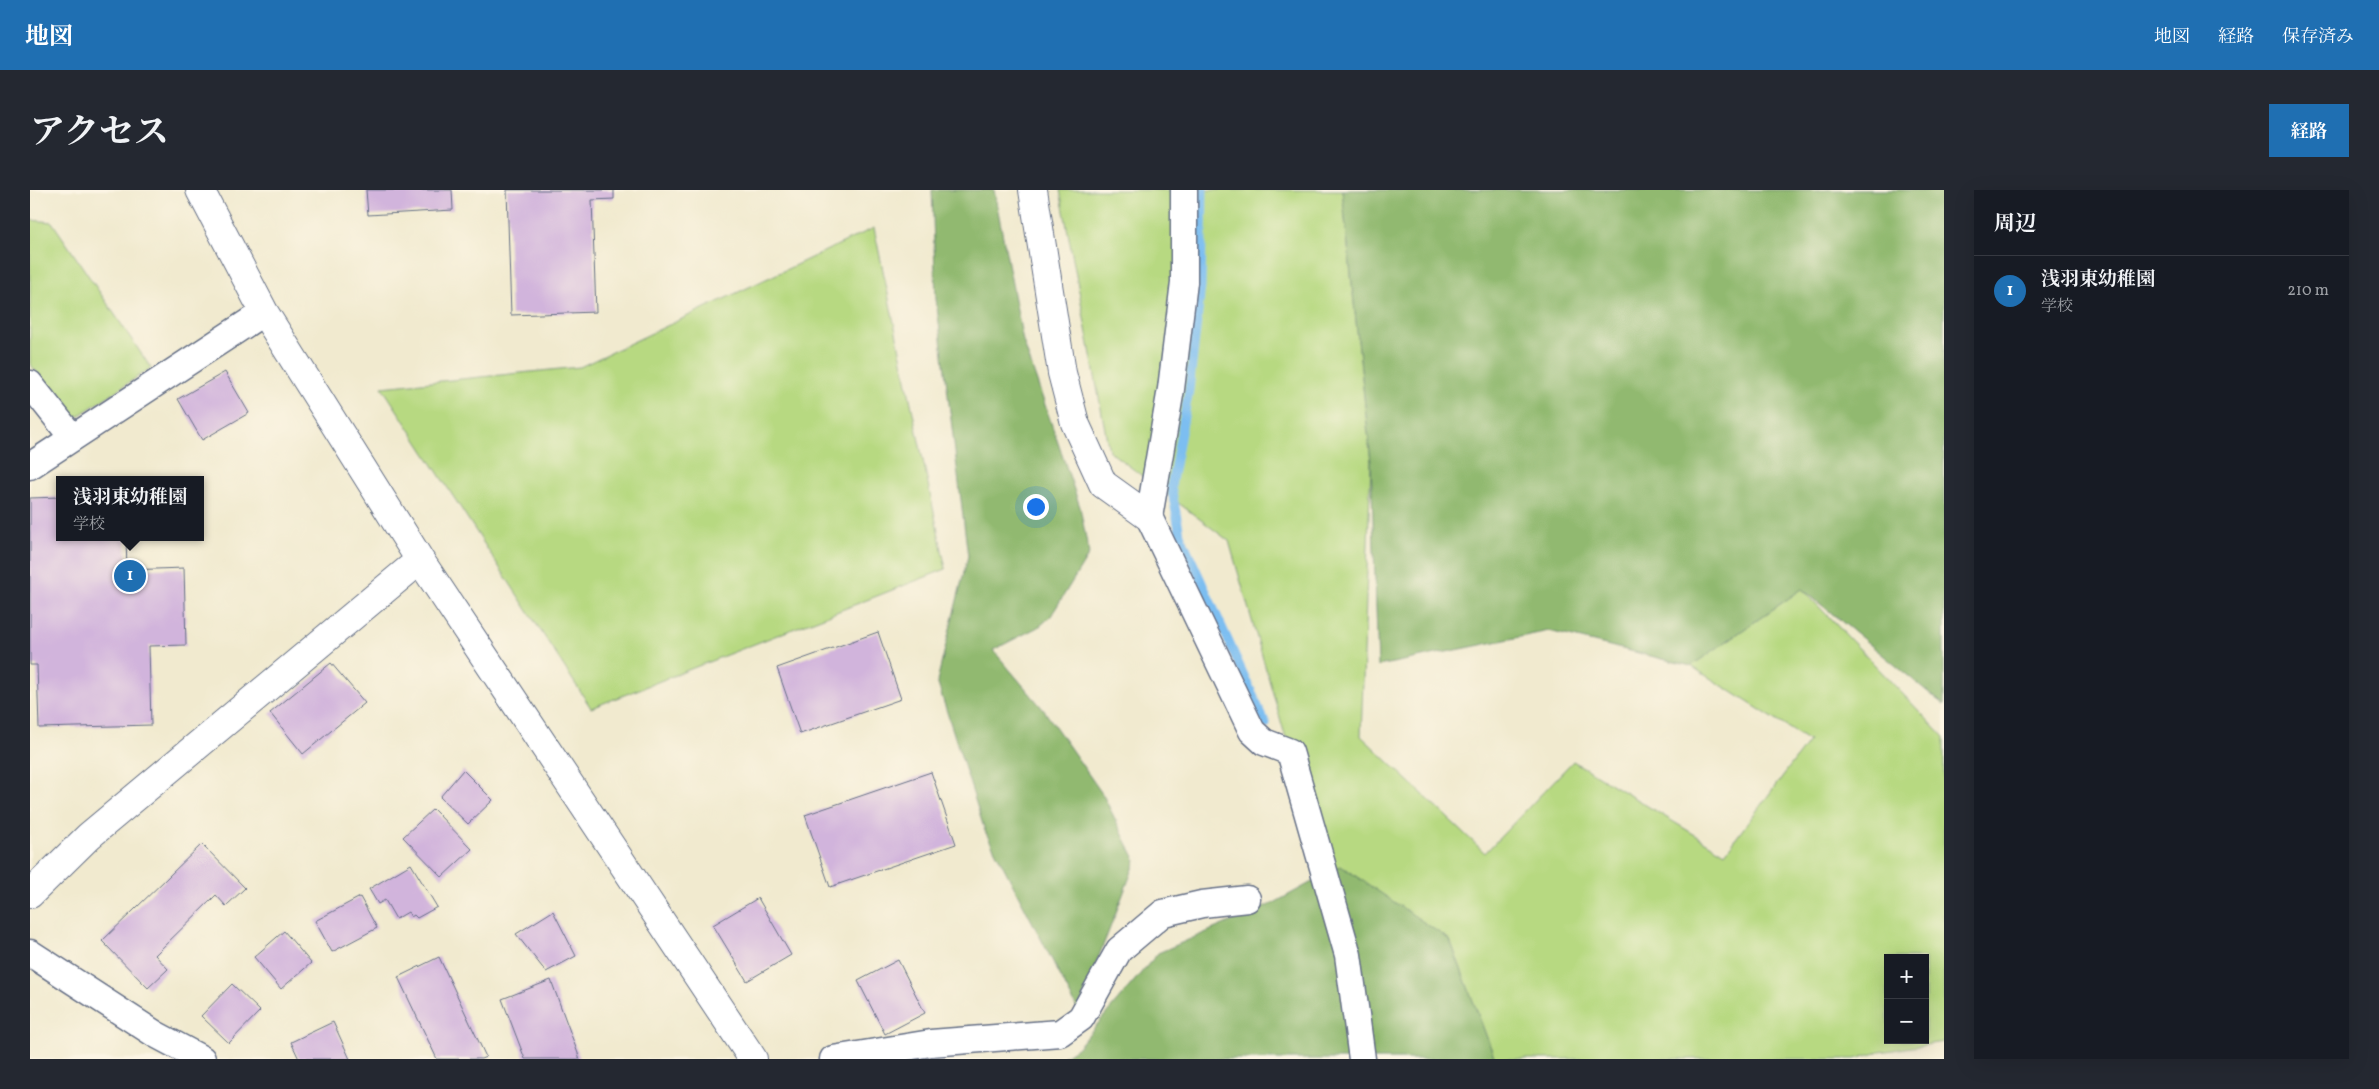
<!DOCTYPE html>
<html lang="ja">
<meta charset="utf-8">
<style>
:root{--surface:#171b24;--page:#242831;--text:#f1f3f6;--muted:#9ea1a6;--line:#363941;--accent:#1f6fb2}
body{margin:0;font-family:Vollkorn,"Noto Serif JP",serif;background:var(--page);color:var(--text)}
.controls{position:absolute;right:15px;bottom:15px;display:grid;overflow:hidden;border-radius:0px;box-shadow:0 5px 20px #0002}
.controls button{width:45px;height:45px;display:grid;place-items:center;padding:0;border:0;border-bottom:1px solid var(--line);background:var(--surface);color:var(--text);font:25px sans-serif}
.you{position:absolute;left:1005px;top:316px;width:18px;height:18px;margin:-12px;border:4px solid #fff;border-radius:50%;background:#1a73e8;box-shadow:0 0 0 8px #1a73e833}
.badge{display:grid;place-items:center;width:32px;height:32px;border-radius:50%;background:var(--accent);color:#fff;font-size:16px;font-weight:700}
.pin{position:absolute;translate:-50% -50%;border:2px solid #fff;box-shadow:0 1px 5px #0006}
.popup{position:absolute;left:26px;top:286px;width:148px;height:65px;box-sizing:border-box;display:grid;place-content:center;border-radius:0px;background:var(--surface);filter:drop-shadow(0 1px 4px #0005);font-size:16px;white-space:nowrap;color:var(--muted)}
.popup b{font-size:19px;color:var(--text)}
.popup::after{content:'';position:absolute;left:50%;top:100%;margin-left:-10px;border:10px solid transparent;border-top-color:var(--surface)}
.list{margin:0;padding:0;list-style:none}
h2{display:flex;justify-content:space-between;align-items:center;height:65px;margin:0;padding:0 20px;font-size:21px}
h2 small{font-size:16px;font-weight:400;color:var(--muted)}
.list li{display:grid;grid-template-columns:32px 1fr auto;gap:15px;align-items:center;box-sizing:border-box;height:70px;padding:0 20px;border-top:1px solid var(--line)}
.list b{display:block;font-size:19px;white-space:nowrap}
.list p{margin:0;font-size:16px;white-space:nowrap;color:var(--muted)}
.list em{font-size:16px;font-style:normal;color:var(--muted)}
.map{position:relative;flex:none;width:1914px;height:869px;overflow:hidden;border-radius:0px}
header{display:flex;align-items:center;gap:30px;box-sizing:border-box;height:70px;padding:0 25px;background:var(--accent);color:#fff}
header strong{font-size:24px}
nav{display:flex;gap:28px;margin-inline-start:auto;font-size:18px}
.intro{display:flex;align-items:center;justify-content:space-between;box-sizing:border-box;height:120px;padding:0 30px}
h1{margin:0;font-size:35px}
.button{padding:12px 22px;border-radius:0px;background:var(--accent);color:#fff;font-size:18px;font-weight:700}
main{display:flex;gap:30px;padding:0 30px}
aside{flex:1;background:var(--surface);border-radius:0px;box-shadow:0 5px 20px #0002}
.map>svg:first-child{display:block}
.green{fill:#b7d981;stroke:#698470;fill-rule:evenodd}
.forest{fill:#91b96f;stroke:#567466}
.lines{fill:none;stroke-linecap:round;stroke-linejoin:round}
.stream{stroke:#7bbef1;stroke-width:9}
.building{fill:#d1b4dc}
.street-casing{stroke:#667086;stroke-width:29}
.secondary-casing{stroke:#667086;stroke-width:30}
.street{stroke:#fff;stroke-width:26}
.secondary{stroke:#fff;stroke-width:28}
</style>
<header>
<strong>地図</strong>
<nav><a>地図</a><a>経路</a><a>保存済み</a></nav>
</header>
<div class="intro"><h1>アクセス</h1><a class="button">経路</a></div>
<main>
<div class="map">
<svg width="1914" height="869" viewBox="0 0 1914 869">
<rect width="100%" height="100%" fill="#fcf5e5"/>
<filter id="ink" filterUnits="userSpaceOnUse"><feTurbulence type="fractalNoise" baseFrequency=".02" numOctaves="2"/><feDisplacementMap in="SourceGraphic" scale="10" xChannelSelector="R" yChannelSelector="G"/><feConvolveMatrix kernelMatrix="1 2 1 2 8 2 1 2 1" color-interpolation-filters="sRGB"/></filter>
<filter id="wash" filterUnits="userSpaceOnUse"><feTurbulence type="fractalNoise" baseFrequency=".0096" numOctaves="4" result="noise"/><feDisplacementMap in="SourceGraphic" scale="20" xChannelSelector="R" yChannelSelector="G"/><feGaussianBlur stdDeviation="1.12" result="paint"/><feColorMatrix in="noise" values="0 0 0 0 0 0 0 0 0 0 0 0 0 0 0 0 0 1.4 0 .05"/><feComposite in="paint" operator="in"/></filter>
<g filter="url(#wash)">
<rect width="100%" height="100%" fill="#f1eacf"/>
<path class="green" d="M 1030,0 L 1312,0 L 1341,272 L 1331,546 L 1455,663 L 1543,571 L 1695,663 L 1779,551 L 1661,476 L 1772,399 L 1914,547 L 1914,852 L 1850,862 L 1825,869 L 1465,869 L 1420,750 L 1296,687 L 1199,351 L 1079,261 ZM 1858,768 L 1895,768 L 1895,850 L 1858,850 Z
M 0,30 L 22,32 L 121,178 L 45,228 L 0,174 Z
M 844,38 L 916,379 L 561,518 L 352,197 L 550,177 Z"/>
<path class="forest" d="M 902,0 L 964,0 L 993,151 L 1050,317 L 1059,364 L 1021,426 L 1010,436 L 963,460 L 1013,519 L 1073,605 L 1106,671 L 1048,820 L 955,641 L 907,491 L 938,366 L 906,109 Z
M 1312,0 L 1914,0 L 1914,515 L 1772,399 L 1661,476 L 1519,441 L 1348,476 L 1341,272 Z
M 1311,676 L 1420,750 L 1465,869 L 1030,869 L 1047,858 L 1128,763 L 1244,713 Z"/>
<g class="lines">
<path class="stream" d="M 1173,0 L 1171,96 L 1159,200 L 1141,296 L 1150,344 L 1236,534"/>
</g>
<g id="blocks">
<path class="building" d="M 336,0 L 422,0 L 423,20 L 338,25 Z
M 477,0 L 584,0 L 584,9 L 562,10 L 566,122 L 481,125 Z
M 195,182 L 219,223 L 172,250 L 148,209 Z
M 30,307 L 30,347 L 96,347 L 97,380 L 154,378 L 156,455 L 119,456 L 121,535 L 9,538 L 7,475 L 0,475 L 0,308 Z
M 848,442 L 871,509 L 770,544 L 747,478 Z
M 301,473 L 335,513 L 273,564 L 240,523 Z
M 433,580 L 463,610 L 438,634 L 410,607 Z
M 901,582 L 926,654 L 800,697 L 775,625 Z
M 403,619 L 442,659 L 412,687 L 373,647 Z
M 172,654 L 215,698 L 196,716 L 186,705 L 125,765 L 138,779 L 118,798 L 72,751 Z
M 381,674 L 407,717 L 387,728 L 384,725 L 381,727 L 378,722 L 366,729 L 355,710 L 348,714 L 339,699 Z
M 330,707 L 347,738 L 302,762 L 285,731 Z
M 728,708 L 761,765 L 717,791 L 683,735 Z
M 523,721 L 546,766 L 516,782 L 486,744 Z
M 254,741 L 281,773 L 251,799 L 224,767 Z
M 409,767 L 456,867 L 451,869 L 407,869 L 368,787 Z
M 868,770 L 895,823 L 855,844 L 828,791 Z
M 521,790 L 550,869 L 495,869 L 472,809 Z
M 202,794 L 230,821 L 199,853 L 171,826 Z
M 303,832 L 320,869 L 269,869 L 261,852 Z"/>
</g>
</g>
<g filter="url(#ink)">
<use href="#blocks" fill-opacity="0" stroke="#667086" stroke-width="1"/>
<g class="lines">
<g class="street-casing">
<path id="street" d="M 1154,0 L 1154,92 L 1141,199 L 1119,327 L 1222,541 L 1234,552 L 1260,562 L 1318,765 L 1332,869
M 0,194 L 42,247
M 0,276 L 234,122
M 0,763 L 125,844 L 172,869
M 803,869 L 901,853 L 1030,843 L 1051,828 L 1089,760 L 1133,723 L 1172,714 L 1217,709"/>
</g>
<g class="secondary-casing">
<path id="secondary" d="M 170,0 L 234,122 L 390,370 L 723,869
M 1003,0 L 1032,183 L 1045,233 L 1073,294 L 1119,327
M 0,704 L 59,646 L 390,370"/>
</g>
<use href="#street" class="street"/>
<use href="#secondary" class="secondary"/>
</g>
</g>
</svg>
<div class="controls">
<button>+</button>
<button>−</button>
</div>
<div class="you"></div>
<div class="pin badge" style="left:100px;top:386px">1</div>
<div class="popup"><b>浅羽東幼稚園</b>学校</div>
</div>
<aside>
<h2>周辺<small></small></h2>
<ul class="list">
<li><span class="badge">1</span><div><b>浅羽東幼稚園</b><p>学校</p></div><em>210 m</em></li>
</ul>
</aside>
</main>
